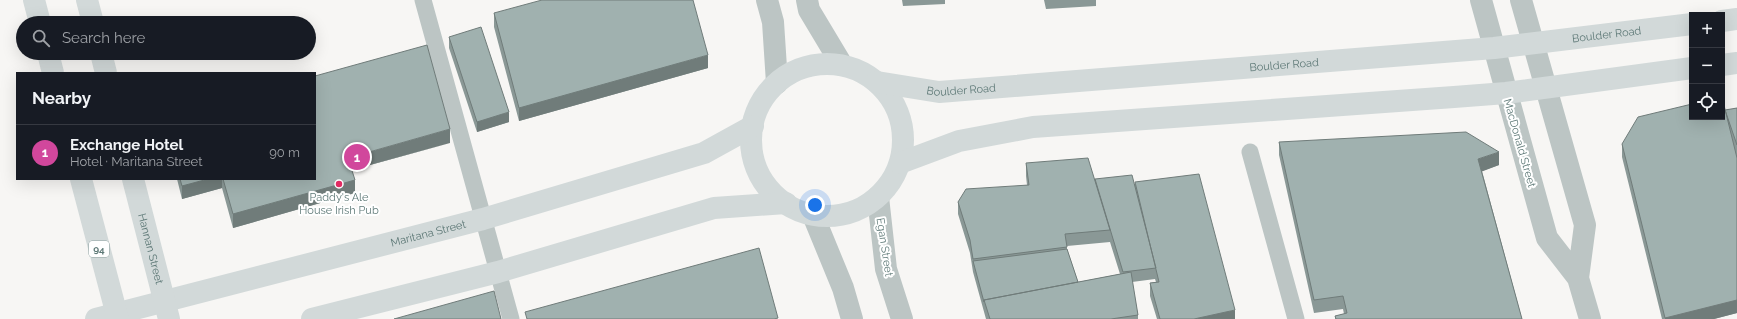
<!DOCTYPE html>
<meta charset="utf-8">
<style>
:root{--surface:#171b24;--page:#242831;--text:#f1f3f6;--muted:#9ea1a6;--line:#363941;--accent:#1a73e8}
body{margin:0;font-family:Raleway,sans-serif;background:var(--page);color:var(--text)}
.controls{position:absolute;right:12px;top:12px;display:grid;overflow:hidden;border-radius:0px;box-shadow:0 4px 16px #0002}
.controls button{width:36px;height:36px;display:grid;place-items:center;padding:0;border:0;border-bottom:1px solid var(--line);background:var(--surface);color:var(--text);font:20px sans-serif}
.you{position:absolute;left:815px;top:205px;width:14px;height:14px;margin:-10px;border:3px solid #fff;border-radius:50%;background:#1a73e8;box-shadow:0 0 0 6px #1a73e833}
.badge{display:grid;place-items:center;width:26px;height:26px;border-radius:50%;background:var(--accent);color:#fff;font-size:13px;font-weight:700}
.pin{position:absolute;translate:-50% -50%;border:2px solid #fff;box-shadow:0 1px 4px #0006}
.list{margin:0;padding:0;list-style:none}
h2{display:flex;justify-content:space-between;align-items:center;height:52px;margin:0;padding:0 16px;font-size:17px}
h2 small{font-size:13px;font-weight:400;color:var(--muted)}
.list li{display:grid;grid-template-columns:26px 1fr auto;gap:12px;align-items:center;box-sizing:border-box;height:56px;padding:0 16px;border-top:1px solid var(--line)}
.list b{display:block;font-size:15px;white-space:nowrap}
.list p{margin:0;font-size:13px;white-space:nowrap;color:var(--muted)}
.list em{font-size:13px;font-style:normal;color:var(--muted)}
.icon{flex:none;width:22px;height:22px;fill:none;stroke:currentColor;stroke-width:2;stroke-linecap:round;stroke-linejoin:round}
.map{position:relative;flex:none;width:1737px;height:319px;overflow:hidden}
.search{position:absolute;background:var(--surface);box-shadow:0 4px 16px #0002;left:16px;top:16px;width:300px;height:44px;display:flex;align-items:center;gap:10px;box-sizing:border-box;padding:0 14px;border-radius:22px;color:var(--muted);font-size:15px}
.panel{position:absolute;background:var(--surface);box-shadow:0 4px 16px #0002;left:16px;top:72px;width:300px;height:108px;border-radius:0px}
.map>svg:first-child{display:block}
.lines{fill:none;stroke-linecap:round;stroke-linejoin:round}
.lane{stroke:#bcc5c4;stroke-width:17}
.street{stroke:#bcc5c4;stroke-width:22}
.secondary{stroke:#d2d9d9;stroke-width:22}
.highway{stroke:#d2d9d9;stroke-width:22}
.wall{fill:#8a9896;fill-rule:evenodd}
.shaded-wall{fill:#707c7a}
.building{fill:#a0b1af;stroke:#707c7a}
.poi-dot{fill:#e12a62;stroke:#fff;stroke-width:1.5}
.labels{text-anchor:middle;stroke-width:4;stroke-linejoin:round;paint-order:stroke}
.shield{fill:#fff;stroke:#8ea1a0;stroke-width:1}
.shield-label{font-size:10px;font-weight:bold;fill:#5e7977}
.street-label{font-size:11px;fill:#5e7977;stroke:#fff}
.poi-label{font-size:11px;fill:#5e7977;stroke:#fff}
</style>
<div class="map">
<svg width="1737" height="319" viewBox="0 0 1737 319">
<rect width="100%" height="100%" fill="#f7f6f4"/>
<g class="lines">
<path class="lane" d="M 423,0 L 511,319
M 1250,152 L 1296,319"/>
<path class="street" d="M 767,0 L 773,22 L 777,83
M 807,0 L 809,10 L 842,65
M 1481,0 L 1547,238 L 1578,278
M 1521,0 L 1585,225 L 1578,278 L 1590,319
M 878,197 L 886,269 L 902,319
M 813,215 L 843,288 L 852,319"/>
<g class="secondary">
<path d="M 1722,21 L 1737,19"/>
<circle cx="827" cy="140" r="76"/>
<path d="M 1722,65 L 1737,63"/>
<path id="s1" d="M 877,82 L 939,92 L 1494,48 L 1692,24"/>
<path d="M 900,163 L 959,141 L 1033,127 L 1454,97 L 1506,93 L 1692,68"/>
<path id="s2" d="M 96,319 L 483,219 L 704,153 L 753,126"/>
<path d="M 312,319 L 498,272 L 714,208 L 786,203"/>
</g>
<g class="highway">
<path d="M 34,0 L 40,23"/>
<path d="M 87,0 L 93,23"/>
<path d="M 48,53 L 53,73"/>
<path d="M 101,53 L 106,73"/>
<path d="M 81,179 L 118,319"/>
<path id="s3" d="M 133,179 L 169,319"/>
</g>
</g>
<path class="wall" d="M 902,0 L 945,0 L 945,4 L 903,6 Z
M 1044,0 L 1096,0 L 1096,6 L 1046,9 Z
M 494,13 L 708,68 L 519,121 L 494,27 Z
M 449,37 L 509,122 L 477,132 L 449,48 Z
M 1737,108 L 1737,313 L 1714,319 L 1662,319 L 1622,157 L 1622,144 Z
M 1279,142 L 1499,165 L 1482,171 L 1522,319 L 1335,319 L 1335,316 L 1344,314 L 1343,309 L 1314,313 L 1279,155 Z
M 450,143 L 352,170 L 355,193 L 233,228 L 222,188 L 182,199 L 177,179 L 315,179 Z
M 1026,163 L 1095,179 L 1135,184 L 1235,319 L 1157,319 L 1150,296 L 1150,283 L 1156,282 L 1155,279 L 1132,282 L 1138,315 L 1138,319 L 986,319 L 973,272 L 970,253 L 958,214 L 958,202 L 1027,185 L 1026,176 ZM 1110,242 L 1120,274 L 1078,282 L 1067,249 L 1067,246 Z"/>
<path class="shaded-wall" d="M 708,55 L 708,68 L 519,121 L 519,108 Z
M 509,112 L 509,122 L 477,132 L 477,122 Z
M 450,129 L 450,143 L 348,171 L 348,158 Z
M 1499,152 L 1499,165 L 1478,173 L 1478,159 Z
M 208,179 L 222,179 L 222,188 L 182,199 L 182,186 Z
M 355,180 L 355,193 L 233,228 L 233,214 Z
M 1737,300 L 1737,313 L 1714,319 L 1665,319 L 1665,318 Z
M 1235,310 L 1235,319 L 1194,319 Z"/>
<path class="building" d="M 542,0 L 693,0 L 708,55 L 519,108 L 494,13 Z
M 481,27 L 509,112 L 477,122 L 449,37 Z
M 427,45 L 450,129 L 348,158 L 355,180 L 233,214 L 223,179 L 315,179 L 315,76 Z
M 1722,97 L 1737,158 L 1737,300 L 1665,318 L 1622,144 L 1638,117 L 1692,104 L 1692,117 L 1722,117 Z
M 1737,108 L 1737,145 L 1725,110 Z
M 1466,132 L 1499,152 L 1478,159 L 1522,319 L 1336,319 L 1335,316 L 1347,313 L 1343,296 L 1314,300 L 1279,142 Z
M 1088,158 L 1110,230 L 1065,234 L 1067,247 L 973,259 L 970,240 L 958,202 L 966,189 L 1029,185 L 1026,163 Z
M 1199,174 L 1235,310 L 1194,319 L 1160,319 L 1150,283 L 1159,282 L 1135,182 Z
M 1132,175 L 1156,268 L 1123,272 L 1095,179 Z
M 180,179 L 208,179 L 182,186 Z
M 759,248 L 778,318 L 774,319 L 527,319 L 525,312 Z
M 1067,249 L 1078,282 L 984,300 L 984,302 L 973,261 Z
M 1131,272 L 1138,315 L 1111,319 L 990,319 L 984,300 Z
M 494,291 L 501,319 L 394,319 Z"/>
<circle class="poi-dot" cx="339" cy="184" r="4"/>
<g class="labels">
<rect class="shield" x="89" y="241" width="20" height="16" rx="3"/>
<g class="shield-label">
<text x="99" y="253">94</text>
</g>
<g class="street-label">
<text dy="4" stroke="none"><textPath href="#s1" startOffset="733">Boulder Road</textPath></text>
<text dy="4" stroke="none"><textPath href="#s1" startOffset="409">Boulder Road</textPath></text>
<text dy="4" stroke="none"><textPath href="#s1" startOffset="85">Boulder Road</textPath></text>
<text transform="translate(1520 143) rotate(74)" y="4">MacDonald Street</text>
<text dy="4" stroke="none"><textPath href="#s2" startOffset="343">Maritana Street</textPath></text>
<text transform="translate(885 247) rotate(81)" y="4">Egan Street</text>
<text dy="4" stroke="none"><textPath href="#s3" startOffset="72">Hannan Street</textPath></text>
</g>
<g class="poi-label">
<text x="339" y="201">Paddy's Ale<tspan x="339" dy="13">House Irish Pub</tspan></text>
</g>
</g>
</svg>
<div class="controls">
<button>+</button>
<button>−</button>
<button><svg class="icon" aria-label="locate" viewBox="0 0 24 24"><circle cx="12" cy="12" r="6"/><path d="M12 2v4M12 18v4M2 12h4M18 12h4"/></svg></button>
</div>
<div class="you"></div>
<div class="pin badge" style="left:357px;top:157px;background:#d1479c">1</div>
<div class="search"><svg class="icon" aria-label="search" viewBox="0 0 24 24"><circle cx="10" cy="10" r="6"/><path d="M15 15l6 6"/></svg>Search here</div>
<section class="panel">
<h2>Nearby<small></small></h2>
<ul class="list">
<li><span class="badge" style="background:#d1479c">1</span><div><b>Exchange Hotel</b><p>Hotel · Maritana Street</p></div><em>90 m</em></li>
</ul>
</section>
</div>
